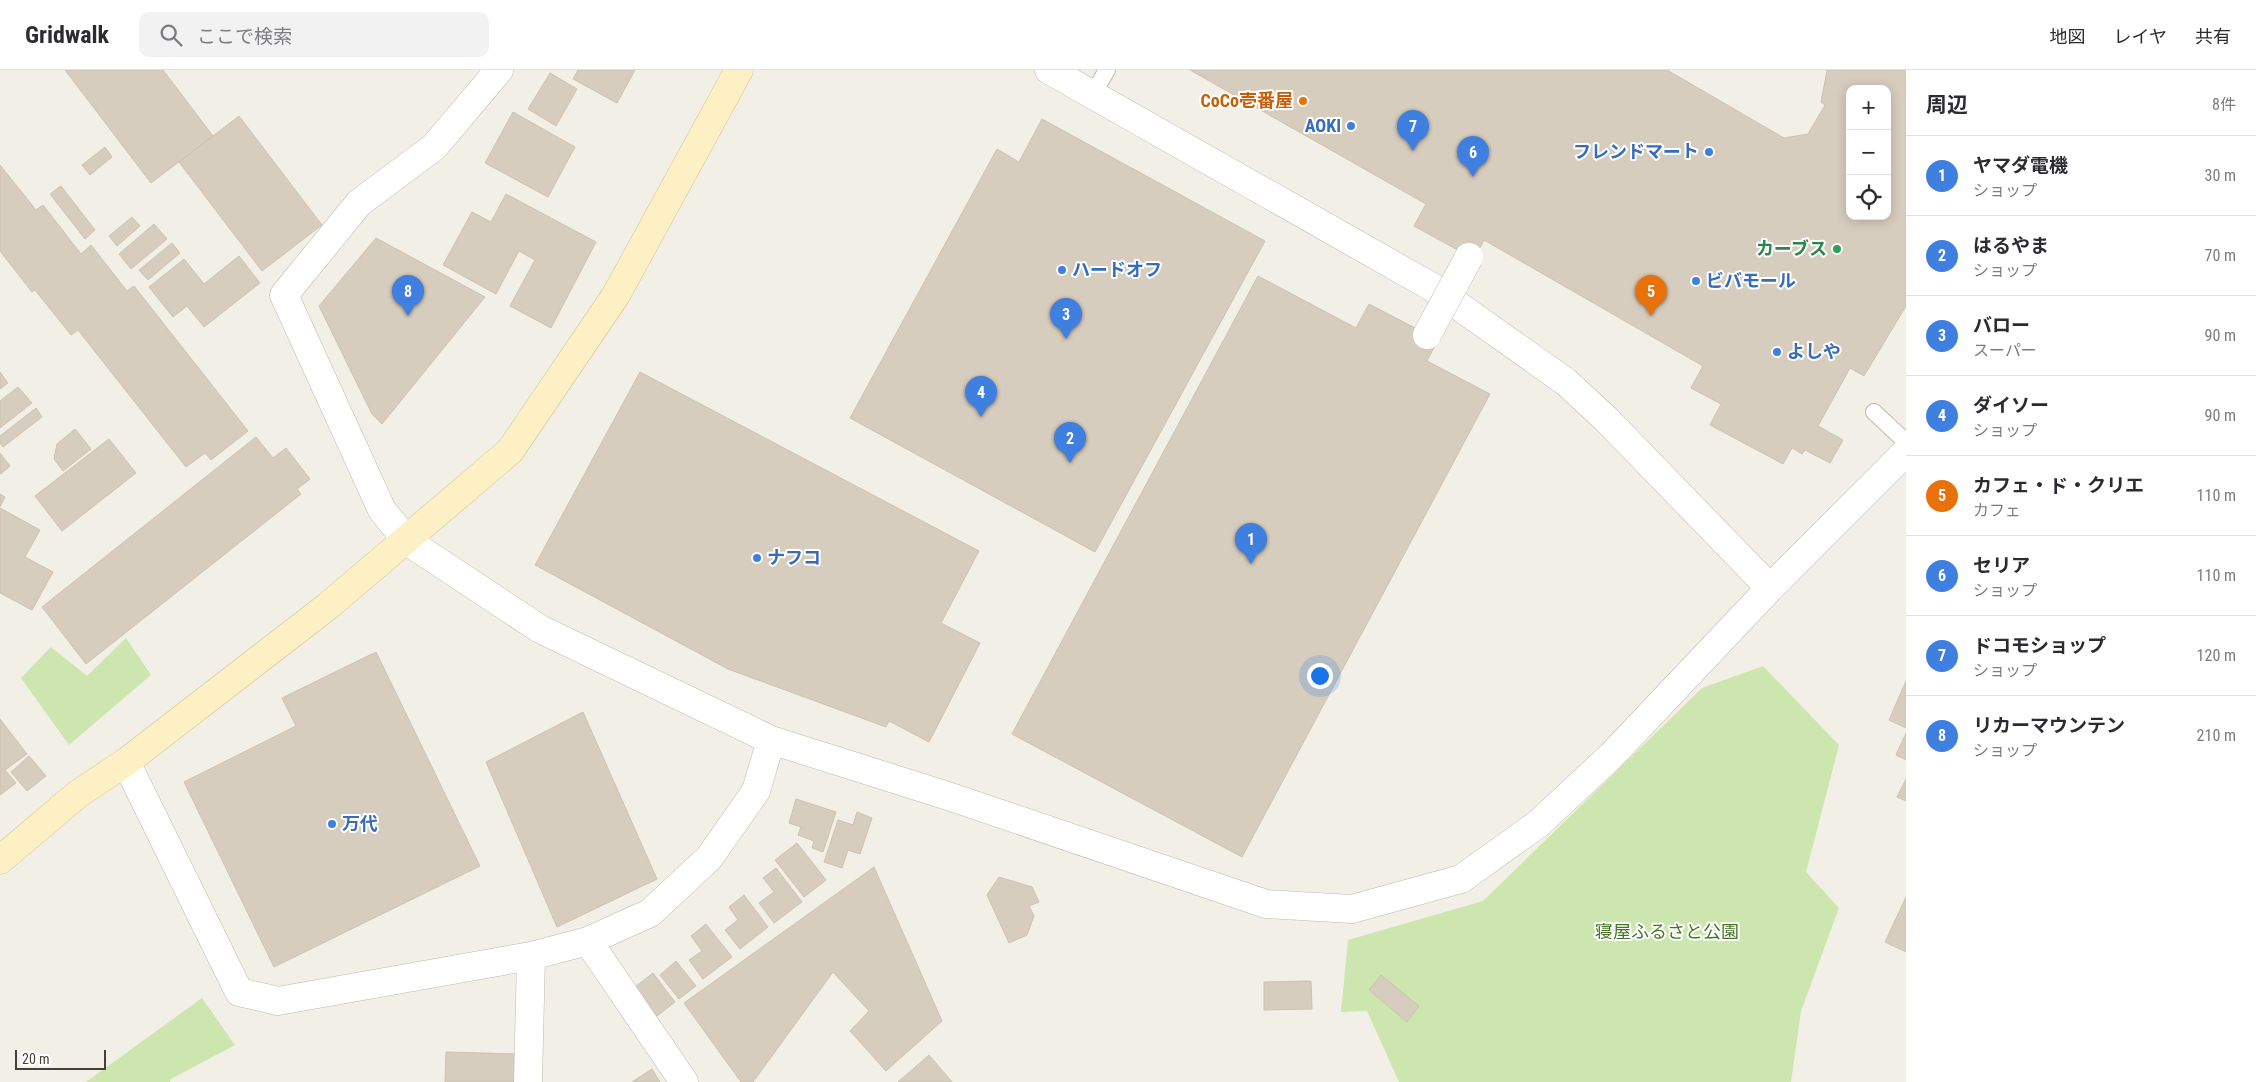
<!DOCTYPE html>
<html lang="ja">
<meta charset="utf-8">
<style>
:root{--surface:#fff;--page:#f2f2f3;--text:#2b2b33;--muted:#7c7c81;--line:#e1e1e2;--accent:#f63b19}
body{margin:0;font-family:"Roboto Condensed","Noto Sans JP",sans-serif;background:var(--page);color:var(--text)}
.controls{position:absolute;right:15px;top:15px;display:grid;overflow:hidden;border-radius:10px;box-shadow:0 2px 12px #0003}
.controls button{width:45px;height:45px;display:grid;place-items:center;padding:0;border:0;border-bottom:1px solid var(--line);background:var(--surface);color:var(--text);font:25px sans-serif}
.scale{position:absolute;left:15px;bottom:12px;width:91px;box-sizing:border-box;padding-left:5px;border:2px solid #453f35;border-top:0;font-size:14px;line-height:18px;white-space:nowrap;color:#453f35;-webkit-text-stroke:4px #fff;paint-order:stroke}
.you{position:absolute;left:1319px;top:605px;width:18px;height:18px;margin:-12px;border:4px solid #fff;border-radius:50%;background:#1a73e8;box-shadow:0 0 0 8px #1a73e833}
.badge{display:grid;place-items:center;width:32px;height:32px;border-radius:50%;background:var(--accent);color:#fff;font-size:16px;font-weight:700}
.pin{position:absolute;translate:-50% -41px;filter:drop-shadow(0 1px 2px #0008)}
.pin::after{content:'';position:absolute;top:26px;width:18px;height:15px;background:inherit;clip-path:polygon(0 0,100% 0,50% 100%)}
.list{margin:0;padding:0;list-style:none}
h2{display:flex;justify-content:space-between;align-items:center;height:65px;margin:0;padding:0 20px;font-size:21px}
h2 small{font-size:16px;font-weight:400;color:var(--muted)}
.list li{display:grid;grid-template-columns:32px 1fr auto;gap:15px;align-items:center;box-sizing:border-box;height:80px;padding:0 20px;border-top:1px solid var(--line)}
.list b{display:block;font-size:19px;white-space:nowrap}
.list p{margin:0;font-size:16px;white-space:nowrap;color:var(--muted)}
.list em{font-size:16px;font-style:normal;color:var(--muted)}
.icon{flex:none;width:28px;height:28px;fill:none;stroke:currentColor;stroke-width:2;stroke-linecap:round;stroke-linejoin:round}
.map{position:relative;flex:none;width:1906px;height:1012px;overflow:hidden}
header{display:flex;align-items:center;gap:30px;box-sizing:border-box;height:70px;padding:0 25px;background:var(--surface);border-bottom:1px solid var(--line)}
header strong{font-size:24px}
nav{display:flex;gap:28px;margin-inline-start:auto;font-size:18px}
.search{width:350px;height:45px;background:var(--page);display:flex;align-items:center;gap:12px;box-sizing:border-box;padding:0 18px;border-radius:10px;color:var(--muted);font-size:19px}
main{display:flex}
aside{flex:1;background:var(--surface)}
.map>svg:first-child{display:block}
.green{fill:#cde6af}
.building{fill:#d7cdbe;stroke:#cec2af;fill-rule:evenodd}
.lines{fill:none;stroke-linecap:round;stroke-linejoin:round}
.lane-casing{stroke:#c1b9ab;stroke-width:18}
.street-casing{stroke:#c1b9ab;stroke-width:29}
.secondary-casing{stroke:#d2c396;stroke-width:29}
.lane{stroke:#fff;stroke-width:16}
.street{stroke:#fff;stroke-width:28}
.secondary{stroke:#fdf0c5;stroke-width:28}
.street-bridge-casing{stroke:#c1b9ab;stroke-width:29;stroke-linecap:butt}
.street-bridge{stroke:#fff;stroke-width:28}
.food-dot{fill:#e8710a;stroke:#fff;stroke-width:2}
.shop-dot{fill:#3f7fe0;stroke:#fff;stroke-width:2}
.leisure-dot{fill:#2e9e5b;stroke:#fff;stroke-width:2}
.labels{text-anchor:middle;stroke-width:4;stroke-linejoin:round;paint-order:stroke}
.food-label{font-size:18px;font-weight:bold;fill:#c56008;stroke:#fff;text-anchor:end}
.shop-label{font-size:18px;font-weight:bold;fill:#366cbe;stroke:#fff;text-anchor:start}
.leisure-label{font-size:18px;font-weight:bold;fill:#27864d;stroke:#fff;text-anchor:end}
.park-label{font-size:18px;fill:#46752a;stroke:#fff}
</style>
<header>
<strong>Gridwalk</strong>
<div class="search"><svg class="icon" aria-label="search" viewBox="0 0 24 24"><circle cx="10" cy="10" r="6"/><path d="M15 15l6 6"/></svg>ここで検索</div>
<nav><a>地図</a><a>レイヤ</a><a>共有</a></nav>
</header>
<main>
<div class="map">
<svg width="1906" height="1012" viewBox="0 0 1906 1012">
<rect width="100%" height="100%" fill="#f2efe6"/>
<path class="green" d="M 126,568 L 151,605 L 69,675 L 21,608 L 51,577 L 87,606 Z
M 1763,596 L 1839,675 L 1806,802 L 1839,838 L 1801,941 L 1791,1012 L 1399,1012 L 1367,941 L 1341,942 L 1348,870 L 1483,831 L 1702,618 Z
M 202,928 L 235,975 L 171,1009 L 170,1012 L 86,1012 Z"/>
<path class="building" d="M 65,0 L 163,0 L 213,66 L 151,113 Z
M 578,0 L 635,0 L 617,33 L 573,9 Z
M 1190,0 L 1667,0 L 1784,68 L 1808,64 L 1825,35 L 1821,32 L 1827,0 L 1906,0 L 1906,236 L 1864,306 L 1850,298 L 1818,356 L 1843,370 L 1830,393 L 1805,380 L 1802,384 L 1792,378 L 1783,394 L 1710,355 L 1721,334 L 1691,318 L 1703,296 L 1484,170 L 1474,189 L 1414,156 L 1426,134 ZM 1850,19 L 1887,19 L 1887,146 L 1850,146 Z
M 550,3 L 577,19 L 556,56 L 528,39 Z
M 513,42 L 575,77 L 548,127 L 485,93 Z
M 239,46 L 322,155 L 262,201 L 179,92 Z
M 1042,49 L 1265,171 L 1095,482 L 850,348 L 997,79 L 1019,92 Z
M 105,77 L 112,87 L 90,105 L 82,95 Z
M 0,95 L 36,140 L 43,135 L 81,184 L 91,175 L 127,221 L 134,216 L 248,361 L 211,390 L 205,383 L 186,397 L 78,260 L 71,265 L 35,220 L 32,222 L 0,181 Z
M 61,116 L 95,160 L 85,169 L 50,124 Z
M 506,124 L 596,172 L 551,258 L 510,236 L 535,190 L 519,181 L 496,224 L 443,195 L 472,142 L 491,152 Z
M 132,147 L 140,156 L 117,176 L 109,166 Z
M 154,154 L 167,169 L 131,199 L 119,184 Z
M 376,168 L 485,227 L 382,354 L 372,344 L 319,236 Z
M 172,173 L 180,183 L 148,210 L 139,200 Z
M 239,186 L 260,213 L 204,257 L 187,236 L 173,247 L 149,217 L 184,189 L 204,214 Z
M 1258,206 L 1356,258 L 1369,234 L 1438,270 L 1427,291 L 1490,324 L 1242,787 L 1012,664 Z
M 0,302 L 8,313 L 0,319 Z
M 640,302 L 979,481 L 941,553 L 980,573 L 929,672 L 889,651 L 886,657 L 728,599 L 535,495 Z
M 18,317 L 32,333 L 0,358 L 0,331 Z
M 36,338 L 42,347 L 3,377 L 0,373 L 0,366 Z
M 75,359 L 91,379 L 63,401 L 54,389 L 57,374 Z
M 256,367 L 273,388 L 286,378 L 310,409 L 297,419 L 301,424 L 86,594 L 42,537 Z
M 109,369 L 136,403 L 62,461 L 35,426 Z
M 0,383 L 10,396 L 1,404 L 0,403 Z
M 0,424 L 5,427 L 0,437 Z
M 0,438 L 40,460 L 25,487 L 53,502 L 32,540 L 0,523 Z
M 376,582 L 480,796 L 274,897 L 184,712 L 296,656 L 282,628 Z
M 1906,611 L 1906,658 L 1889,650 Z
M 583,642 L 657,809 L 557,857 L 486,692 Z
M 0,649 L 27,684 L 5,700 L 16,713 L 0,725 Z
M 1906,663 L 1906,690 L 1896,685 Z
M 29,686 L 46,706 L 27,721 L 11,702 Z
M 1906,709 L 1906,731 L 1897,727 Z
M 796,729 L 836,742 L 823,782 L 812,778 L 814,771 L 798,765 L 801,757 L 789,753 Z
M 857,742 L 872,748 L 860,784 L 848,780 L 842,798 L 824,792 L 838,750 L 853,755 Z
M 797,773 L 826,810 L 804,827 L 775,790 Z
M 874,797 L 942,951 L 886,1001 L 850,961 L 869,941 L 833,902 L 753,1012 L 741,1012 L 684,933 Z
M 776,798 L 802,832 L 774,853 L 759,833 L 774,822 L 763,808 Z
M 999,807 L 1032,817 L 1039,832 L 1029,836 L 1034,846 L 1027,865 L 1009,873 L 987,825 Z
M 744,825 L 768,857 L 740,879 L 725,860 L 738,850 L 729,837 Z
M 1906,827 L 1906,882 L 1885,872 Z
M 706,854 L 732,887 L 703,909 L 689,890 L 702,881 L 691,866 Z
M 676,891 L 696,916 L 679,929 L 660,905 Z
M 653,903 L 675,932 L 657,946 L 635,917 Z
M 1381,905 L 1419,936 L 1407,952 L 1369,920 Z
M 1311,911 L 1312,939 L 1264,940 L 1264,912 Z
M 446,982 L 517,984 L 516,1012 L 445,1012 Z
M 929,985 L 952,1012 L 898,1012 Z
M 652,999 L 660,1012 L 632,1012 Z"/>
<g class="lines">
<g class="lane-casing">
<path id="lane" d="M 1093,24 L 1107,0
M 1874,342 L 1906,372"/>
</g>
<g class="street-casing">
<path id="street" d="M 499,0 L 434,77 L 359,133 L 284,225 L 382,440 L 407,471 L 540,559 L 771,670 L 951,727 L 1266,834 L 1352,839 L 1461,809 L 1538,754 L 1611,686 L 1770,518 L 1906,382
M 1049,0 L 1432,217 L 1566,312 L 1607,350 L 1770,518
M 126,692 L 239,922 L 278,931 L 531,886 L 588,871 L 650,843 L 709,788 L 756,721 L 771,670
M 588,871 L 684,1012
M 528,1012 L 531,886"/>
</g>
<g class="secondary-casing">
<path id="secondary" d="M 0,790 L 78,724 L 126,692 L 328,536 L 510,381 L 616,225 L 739,0"/>
</g>
<use href="#lane" class="lane"/>
<use href="#street" class="street"/>
<use href="#secondary" class="secondary"/>
<g class="street-bridge-casing">
<path id="street-bridge" d="M 1427,265 L 1469,187"/>
</g>
<use href="#street-bridge" class="street-bridge"/>
</g>
<circle class="food-dot" cx="1303" cy="31" r="5"/>
<g class="shop-dot">
<circle cx="1351" cy="56" r="5"/>
<circle cx="1709" cy="82" r="5"/>
<circle cx="1062" cy="200" r="5"/>
<circle cx="1696" cy="211" r="5"/>
<circle cx="1777" cy="282" r="5"/>
<circle cx="757" cy="488" r="5"/>
<circle cx="332" cy="754" r="5"/>
</g>
<circle class="leisure-dot" cx="1837" cy="179" r="5"/>
<g class="labels">
<g class="food-label">
<text x="1293" y="37">CoCo壱番屋</text>
</g>
<g class="shop-label">
<text x="1341" y="62" text-anchor="end">AOKI</text>
<text x="1699" y="88" text-anchor="end">フレンドマート</text>
<text x="1072" y="206">ハードオフ</text>
<text x="1706" y="217">ビバモール</text>
<text x="1787" y="288">よしや</text>
<text x="767" y="494">ナフコ</text>
<text x="342" y="760">万代</text>
</g>
<g class="leisure-label">
<text x="1827" y="185">カーブス</text>
</g>
<g class="park-label">
<text x="1667" y="868">寝屋ふるさと公園</text>
</g>
</g>
</svg>
<div class="controls">
<button>+</button>
<button>−</button>
<button><svg class="icon" aria-label="locate" viewBox="0 0 24 24"><circle cx="12" cy="12" r="6"/><path d="M12 2v4M12 18v4M2 12h4M18 12h4"/></svg></button>
</div>
<div class="scale">20 m</div>
<div class="you"></div>
<div class="pin badge" style="left:1251px;top:494px;background:#3f7fe0">1</div>
<div class="pin badge" style="left:1070px;top:393px;background:#3f7fe0">2</div>
<div class="pin badge" style="left:1066px;top:269px;background:#3f7fe0">3</div>
<div class="pin badge" style="left:981px;top:347px;background:#3f7fe0">4</div>
<div class="pin badge" style="left:1651px;top:246px;background:#e8710a">5</div>
<div class="pin badge" style="left:1473px;top:107px;background:#3f7fe0">6</div>
<div class="pin badge" style="left:1413px;top:81px;background:#3f7fe0">7</div>
<div class="pin badge" style="left:408px;top:246px;background:#3f7fe0">8</div>
</div>
<aside>
<h2>周辺<small>8件</small></h2>
<ul class="list">
<li><span class="badge" style="background:#3f7fe0">1</span><div><b>ヤマダ電機</b><p>ショップ</p></div><em>30 m</em></li>
<li><span class="badge" style="background:#3f7fe0">2</span><div><b>はるやま</b><p>ショップ</p></div><em>70 m</em></li>
<li><span class="badge" style="background:#3f7fe0">3</span><div><b>バロー</b><p>スーパー</p></div><em>90 m</em></li>
<li><span class="badge" style="background:#3f7fe0">4</span><div><b>ダイソー</b><p>ショップ</p></div><em>90 m</em></li>
<li><span class="badge" style="background:#e8710a">5</span><div><b>カフェ・ド・クリエ</b><p>カフェ</p></div><em>110 m</em></li>
<li><span class="badge" style="background:#3f7fe0">6</span><div><b>セリア</b><p>ショップ</p></div><em>110 m</em></li>
<li><span class="badge" style="background:#3f7fe0">7</span><div><b>ドコモショップ</b><p>ショップ</p></div><em>120 m</em></li>
<li><span class="badge" style="background:#3f7fe0">8</span><div><b>リカーマウンテン</b><p>ショップ</p></div><em>210 m</em></li>
</ul>
</aside>
</main>
